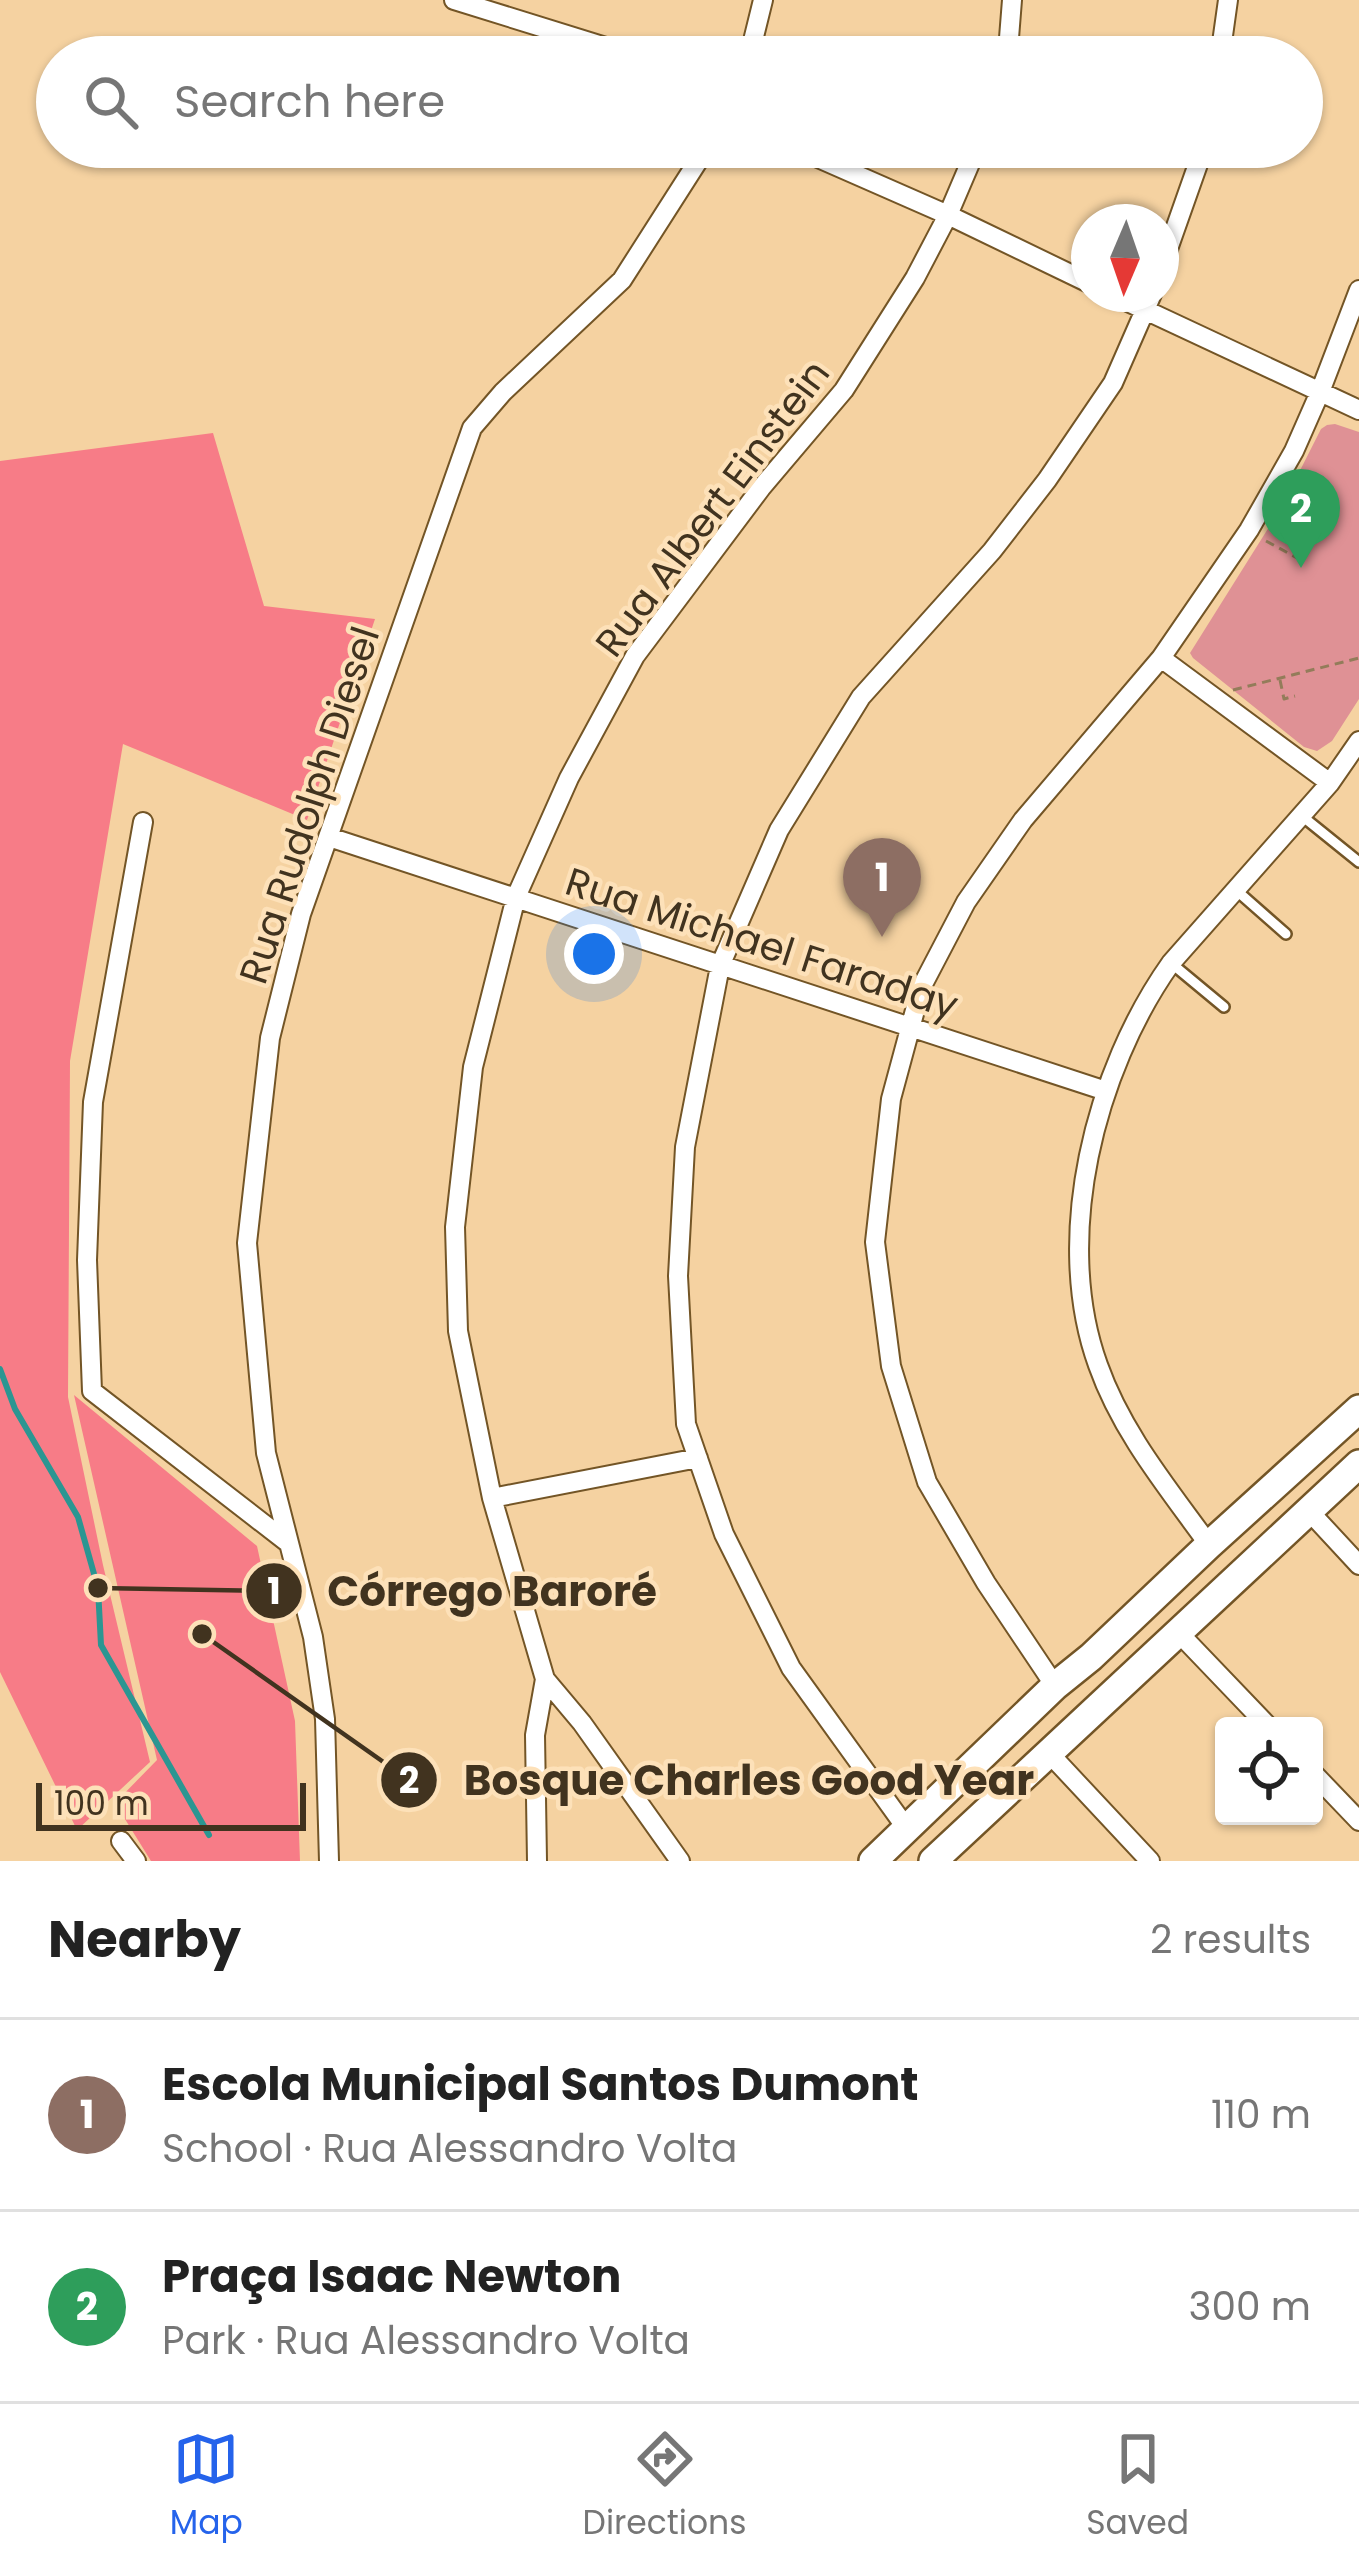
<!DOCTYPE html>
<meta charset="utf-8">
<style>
:root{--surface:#fff;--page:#f6f6f6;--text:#222;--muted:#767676;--line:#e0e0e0;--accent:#2563eb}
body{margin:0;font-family:Poppins,sans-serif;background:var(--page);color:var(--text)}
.controls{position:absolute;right:36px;bottom:36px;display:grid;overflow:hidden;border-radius:12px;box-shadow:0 3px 9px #0004}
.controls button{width:108px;height:108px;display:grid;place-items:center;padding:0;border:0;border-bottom:3px solid var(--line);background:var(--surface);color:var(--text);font:60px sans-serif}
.compass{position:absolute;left:1071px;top:204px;width:108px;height:108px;border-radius:50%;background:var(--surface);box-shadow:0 3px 9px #0004;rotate:182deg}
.scale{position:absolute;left:36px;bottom:30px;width:270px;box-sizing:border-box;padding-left:12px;border:6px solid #41331f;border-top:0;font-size:33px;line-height:42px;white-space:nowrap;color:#41331f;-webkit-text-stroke:9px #fde1b9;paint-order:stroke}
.you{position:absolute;left:594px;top:954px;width:42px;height:42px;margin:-30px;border:9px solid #fff;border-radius:50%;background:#1a73e8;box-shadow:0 0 0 18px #1a73e833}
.badge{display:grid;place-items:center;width:78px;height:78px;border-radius:50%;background:var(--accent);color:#fff;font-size:39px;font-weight:700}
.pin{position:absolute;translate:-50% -99px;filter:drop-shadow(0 3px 6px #0008)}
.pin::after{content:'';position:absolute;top:63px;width:42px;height:36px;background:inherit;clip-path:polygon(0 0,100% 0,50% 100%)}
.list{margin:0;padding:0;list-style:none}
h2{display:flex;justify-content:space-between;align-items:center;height:156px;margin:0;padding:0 48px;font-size:51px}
h2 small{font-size:39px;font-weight:400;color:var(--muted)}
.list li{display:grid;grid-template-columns:78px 1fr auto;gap:36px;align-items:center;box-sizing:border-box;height:192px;padding:0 48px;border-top:3px solid var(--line)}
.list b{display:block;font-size:45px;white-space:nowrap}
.list p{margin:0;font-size:39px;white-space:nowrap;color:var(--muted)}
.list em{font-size:39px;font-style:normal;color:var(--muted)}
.icon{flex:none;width:66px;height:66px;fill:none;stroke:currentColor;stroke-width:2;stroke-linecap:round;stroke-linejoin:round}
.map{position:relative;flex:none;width:1359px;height:1861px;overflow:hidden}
.search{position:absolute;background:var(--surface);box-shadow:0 3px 9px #0004;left:36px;right:36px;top:36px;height:132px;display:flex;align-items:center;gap:30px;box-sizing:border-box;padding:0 42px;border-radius:66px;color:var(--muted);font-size:45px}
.sheet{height:540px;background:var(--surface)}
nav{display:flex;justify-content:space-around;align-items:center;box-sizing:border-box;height:168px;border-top:3px solid var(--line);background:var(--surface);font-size:33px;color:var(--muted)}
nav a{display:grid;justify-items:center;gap:6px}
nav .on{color:var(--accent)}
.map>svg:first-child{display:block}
.green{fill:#df9195}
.forest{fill:#f77c87}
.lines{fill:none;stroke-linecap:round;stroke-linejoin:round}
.stream{stroke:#2b9692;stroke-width:6}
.service-casing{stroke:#735526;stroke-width:14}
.minor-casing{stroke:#735526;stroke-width:22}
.secondary-casing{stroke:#735526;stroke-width:32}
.path{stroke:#937c5a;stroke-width:3;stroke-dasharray:9 6;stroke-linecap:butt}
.service{stroke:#fff;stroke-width:9}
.minor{stroke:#fff;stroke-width:18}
.secondary{stroke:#fff;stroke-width:27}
.labels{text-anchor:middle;stroke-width:9;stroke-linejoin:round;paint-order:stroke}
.street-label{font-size:39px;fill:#41331f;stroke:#fde1b9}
.leader{fill:none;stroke:#41331f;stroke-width:4.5}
.callout-dot{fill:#41331f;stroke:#fde1b9;stroke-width:4.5}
.mark-label{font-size:36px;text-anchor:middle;font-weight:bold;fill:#fff}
.callout-label{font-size:42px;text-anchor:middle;font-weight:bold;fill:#41331f;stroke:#fde1b9;stroke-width:9;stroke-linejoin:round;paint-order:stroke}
</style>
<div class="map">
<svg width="1359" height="1861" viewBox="0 0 1359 1861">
<rect width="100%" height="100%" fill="#f5d2a1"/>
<path class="green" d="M 1335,424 L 1359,432 L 1359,699 L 1332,741 L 1317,751 L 1304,747 L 1193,658 L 1190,653 L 1281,508 L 1321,429 L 1327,425 Z"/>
<path class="forest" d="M 213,433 L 264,606 L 375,619 L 307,820 L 123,744 L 70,1061 L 68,1397 L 103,1565 L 150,1762 L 77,1830 L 0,1672 L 0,461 Z
M 74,1395 L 257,1546 L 295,1721 L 300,1861 L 151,1861 L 115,1803 L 157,1760 Z"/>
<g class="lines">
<path class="stream" d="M 0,1369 L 15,1409 L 78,1517 L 98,1588 L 101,1645 L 209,1835"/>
<g class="service-casing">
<path id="service" d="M 1302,816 L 1359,862
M 1236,890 L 1286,934
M 1171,963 L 1224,1007"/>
</g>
<g class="minor-casing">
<path id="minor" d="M 454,0 L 638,57
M 749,57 L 763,0
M 1003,57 L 1009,38 L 1012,0
M 1220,57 L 1228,0
M 793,147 L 948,215 L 1089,283
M 1161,269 L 1204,147
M 1111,294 L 1359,410
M 1161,658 L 1330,783
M 143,822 L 93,1102 L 87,1260 L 92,1391 L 287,1542
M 329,837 L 1106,1091
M 492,1498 L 698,1458
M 1309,1511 L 1359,1565
M 1209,1545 C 1168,1488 1122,1433 1098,1365 C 1052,1238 1095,1070 1171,963 L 1330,783 L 1359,741
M 1178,1632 L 1268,1726
M 1055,1686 L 986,1583 L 927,1482 L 891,1366 L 875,1242 L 891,1099 L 921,988 L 966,902 L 1023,820 L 1161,658 L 1249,530 L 1294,451 L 1320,392 L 1359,290
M 1049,1753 L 1150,1861
M 1314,1774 L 1359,1821
M 907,1829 L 791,1668 L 724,1534 L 686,1424 L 678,1276 L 685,1147 L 720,966 L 779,830 L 861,697 L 992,551 L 1047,480 L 1113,383 L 1152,294
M 121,1841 L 136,1861
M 329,1861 L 325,1719 L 313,1637 L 266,1453 L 247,1243 L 270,1038 L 301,914 L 472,428 L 503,392 L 622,280 L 707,147
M 537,1861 L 535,1735 L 545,1679
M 680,1861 L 582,1723 L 545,1679 L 492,1498 L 458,1331 L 455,1227 L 473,1067 L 516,897 L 569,778 L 635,656 L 761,488 L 844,390 L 915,278 L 948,215 L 977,147"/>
</g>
<g class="secondary-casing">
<path id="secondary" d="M 873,1861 L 1055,1686 L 1091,1657 L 1209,1545 L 1359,1409
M 933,1861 L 1359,1464"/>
</g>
<path class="path" d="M 1266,541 L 1301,560
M 1280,680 L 1284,699 L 1295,696
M 1233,690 L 1359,658"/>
<use href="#service" class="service"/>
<use href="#minor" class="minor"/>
<use href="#secondary" class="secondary"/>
</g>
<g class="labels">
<g class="street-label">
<text transform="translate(712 508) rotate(-53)" y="14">Rua Albert Einstein</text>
<text transform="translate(309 805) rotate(-72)" y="14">Rua Rudolph Diesel</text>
<text transform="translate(762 943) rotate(18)" y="14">Rua Michael Faraday</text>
</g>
</g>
<path class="leader" d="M98 1588L274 1591M202 1634L409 1780"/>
<g class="callout-dot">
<circle cx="98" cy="1588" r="12"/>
<circle cx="202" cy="1634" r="12"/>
<circle cx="274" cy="1591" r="30"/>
<circle cx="409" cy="1780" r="30"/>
</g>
<g class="mark-label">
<text x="274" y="1604">1</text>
<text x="409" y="1793">2</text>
</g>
<g class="callout-label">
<text x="492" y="1606">Córrego Baroré</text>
<text x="749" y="1795">Bosque Charles Good Year</text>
</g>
</svg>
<div class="controls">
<button><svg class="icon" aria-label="locate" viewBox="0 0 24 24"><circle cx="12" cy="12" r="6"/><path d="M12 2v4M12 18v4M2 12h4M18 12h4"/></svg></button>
</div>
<svg class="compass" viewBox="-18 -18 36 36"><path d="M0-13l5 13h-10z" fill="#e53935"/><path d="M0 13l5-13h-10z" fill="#767676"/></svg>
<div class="scale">100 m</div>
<div class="you"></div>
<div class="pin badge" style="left:882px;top:937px;background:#8d6e63">1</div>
<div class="pin badge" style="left:1301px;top:568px;background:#2e9e5b">2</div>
<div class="search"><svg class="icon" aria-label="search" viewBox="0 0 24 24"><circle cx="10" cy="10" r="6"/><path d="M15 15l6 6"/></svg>Search here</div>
</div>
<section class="sheet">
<h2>Nearby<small>2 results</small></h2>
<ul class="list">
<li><span class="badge" style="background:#8d6e63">1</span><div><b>Escola Municipal Santos Dumont</b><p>School · Rua Alessandro Volta</p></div><em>110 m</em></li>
<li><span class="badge" style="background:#2e9e5b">2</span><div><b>Praça Isaac Newton</b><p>Park · Rua Alessandro Volta</p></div><em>300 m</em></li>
</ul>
</section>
<nav>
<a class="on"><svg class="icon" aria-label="map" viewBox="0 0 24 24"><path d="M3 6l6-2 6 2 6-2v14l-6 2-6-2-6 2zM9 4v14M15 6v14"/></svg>Map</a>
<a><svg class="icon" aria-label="directions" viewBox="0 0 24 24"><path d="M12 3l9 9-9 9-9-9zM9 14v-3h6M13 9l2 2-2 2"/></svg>Directions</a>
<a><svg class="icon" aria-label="saved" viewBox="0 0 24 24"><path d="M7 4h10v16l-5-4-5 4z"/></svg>Saved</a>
</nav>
